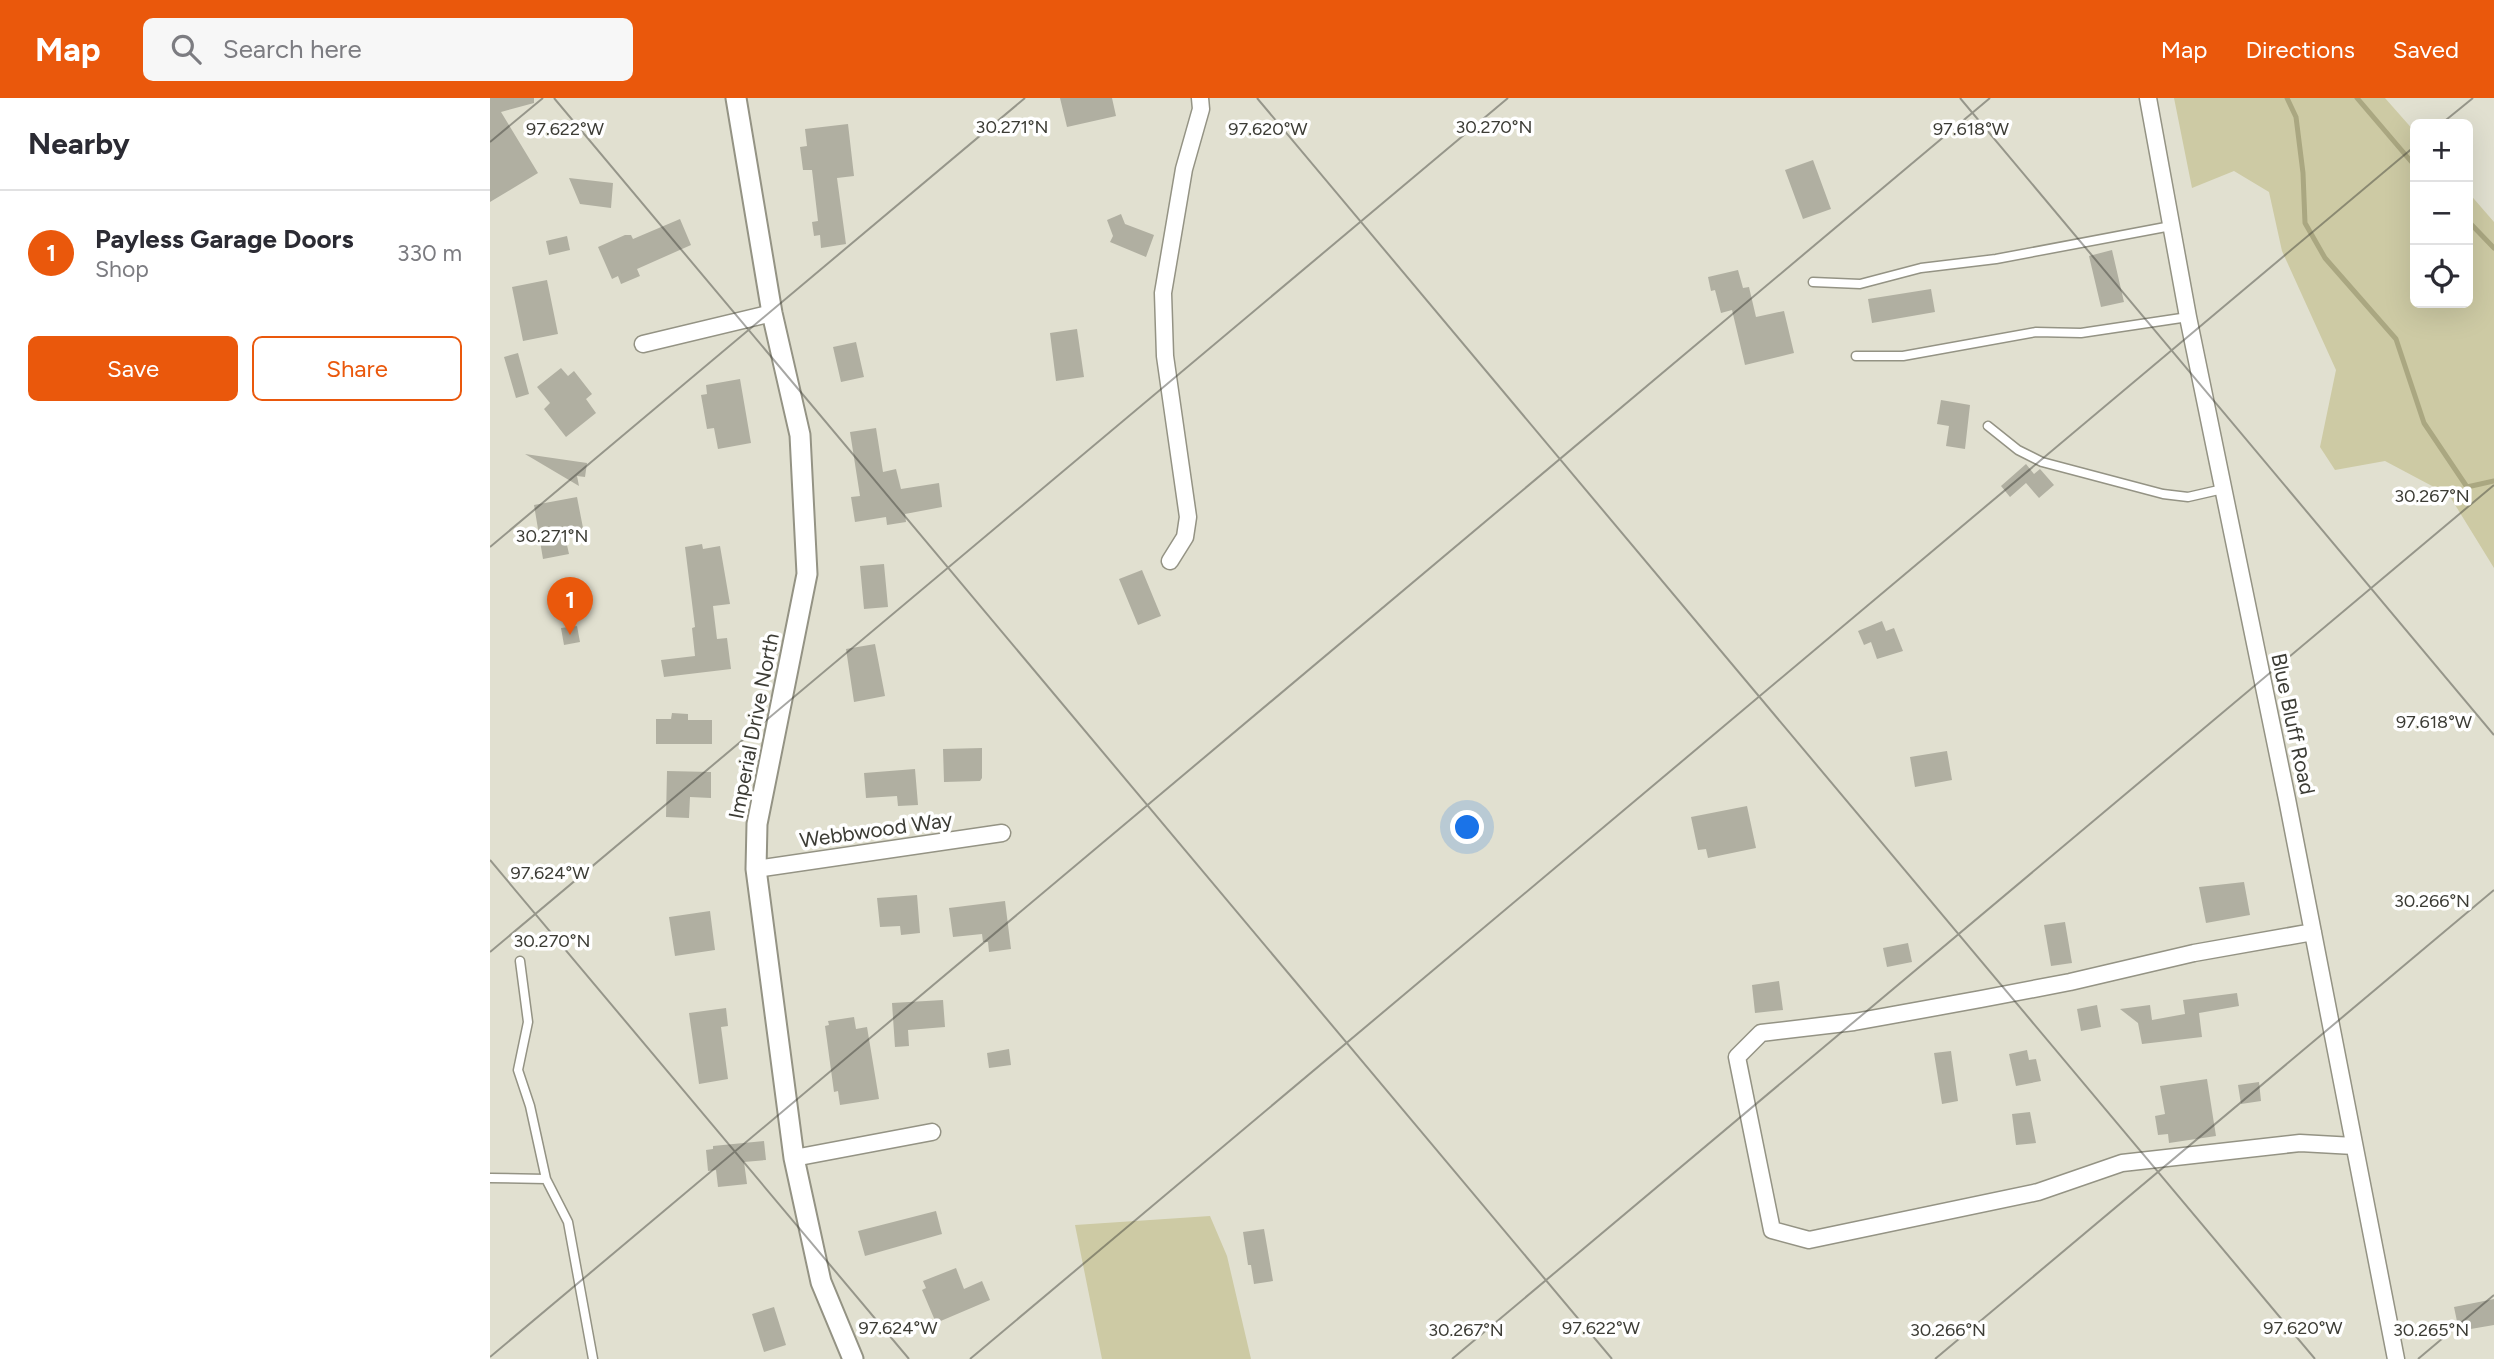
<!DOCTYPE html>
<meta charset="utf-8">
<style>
:root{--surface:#fff;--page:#f7f7f7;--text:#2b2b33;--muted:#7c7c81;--line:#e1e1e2;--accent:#ea580c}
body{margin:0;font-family:Figtree,sans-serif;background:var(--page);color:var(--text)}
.controls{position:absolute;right:21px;top:21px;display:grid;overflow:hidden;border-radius:10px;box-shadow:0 7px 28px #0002}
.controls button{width:63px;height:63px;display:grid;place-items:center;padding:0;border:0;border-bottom:2px solid var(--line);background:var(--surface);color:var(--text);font:35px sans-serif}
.you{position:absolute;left:978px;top:730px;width:24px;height:24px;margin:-18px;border:5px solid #fff;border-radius:50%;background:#1a73e8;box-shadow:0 0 0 10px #1a73e833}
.badge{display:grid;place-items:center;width:46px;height:46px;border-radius:50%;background:var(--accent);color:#fff;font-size:23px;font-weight:700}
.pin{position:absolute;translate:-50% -58px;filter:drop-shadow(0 2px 4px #0008)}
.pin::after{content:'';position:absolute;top:37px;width:24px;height:21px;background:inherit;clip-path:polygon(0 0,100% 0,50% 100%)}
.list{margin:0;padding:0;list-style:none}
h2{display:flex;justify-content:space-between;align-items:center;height:91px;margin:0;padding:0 28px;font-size:30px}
h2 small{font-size:23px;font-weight:400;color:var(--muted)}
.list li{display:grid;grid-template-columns:46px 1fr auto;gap:21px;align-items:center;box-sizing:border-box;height:126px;padding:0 28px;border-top:2px solid var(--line)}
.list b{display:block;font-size:26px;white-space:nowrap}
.list p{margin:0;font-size:23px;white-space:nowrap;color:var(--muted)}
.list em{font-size:23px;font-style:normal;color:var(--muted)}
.actions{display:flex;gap:14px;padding:21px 28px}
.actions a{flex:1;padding:16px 0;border:2px solid var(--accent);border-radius:10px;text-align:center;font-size:24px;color:var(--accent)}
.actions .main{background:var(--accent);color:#fff}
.icon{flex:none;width:38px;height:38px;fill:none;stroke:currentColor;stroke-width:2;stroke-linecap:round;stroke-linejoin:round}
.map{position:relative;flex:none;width:2004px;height:1261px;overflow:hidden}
header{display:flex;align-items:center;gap:42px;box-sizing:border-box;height:98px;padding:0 35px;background:var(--accent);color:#fff}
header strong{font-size:33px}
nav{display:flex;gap:38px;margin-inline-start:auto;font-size:24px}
.search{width:490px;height:63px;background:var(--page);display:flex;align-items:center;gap:18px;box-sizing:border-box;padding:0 24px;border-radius:10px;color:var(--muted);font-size:26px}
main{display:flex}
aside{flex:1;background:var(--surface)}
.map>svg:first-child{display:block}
.green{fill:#cdcaa4}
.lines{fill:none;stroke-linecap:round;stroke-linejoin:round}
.stream{stroke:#aaa781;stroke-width:5}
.building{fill:#b0afa1}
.service-casing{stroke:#949384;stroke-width:11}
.minor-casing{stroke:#949384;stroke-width:19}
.tertiary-casing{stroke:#949384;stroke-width:23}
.service{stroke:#fff;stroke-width:8}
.minor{stroke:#fff;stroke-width:16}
.tertiary{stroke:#fff;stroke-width:19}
.ticks{fill:none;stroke:#3c3c35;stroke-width:2;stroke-opacity:0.45}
.labels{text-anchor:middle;stroke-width:7;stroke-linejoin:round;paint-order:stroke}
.street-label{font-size:21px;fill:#3c3c35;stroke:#fff}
.ticks-label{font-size:18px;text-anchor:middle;fill:#3c3c35;stroke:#fff;stroke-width:7;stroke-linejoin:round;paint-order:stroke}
</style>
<header>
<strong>Map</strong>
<div class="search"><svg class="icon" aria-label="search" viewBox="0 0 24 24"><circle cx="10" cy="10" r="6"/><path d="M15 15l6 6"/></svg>Search here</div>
<nav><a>Map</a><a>Directions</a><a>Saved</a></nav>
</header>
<main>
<aside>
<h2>Nearby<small></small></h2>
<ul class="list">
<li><span class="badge">1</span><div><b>Payless Garage Doors</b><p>Shop</p></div><em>330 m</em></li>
</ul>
<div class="actions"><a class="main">Save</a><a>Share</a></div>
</aside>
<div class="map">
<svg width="2004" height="1261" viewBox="0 0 2004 1261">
<rect width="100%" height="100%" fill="#e1e0d0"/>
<path class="green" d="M 1684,0 L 1895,0 L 1925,34 L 1925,205 L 1978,205 L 1978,94 L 2004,124 L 2004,470 L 1959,397 L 1895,363 L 1845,372 L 1830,349 L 1846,272 L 1792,153 L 1779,94 L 1744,73 L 1702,90 Z
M 720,1118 L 737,1158 L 761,1261 L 612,1261 L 585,1127 Z"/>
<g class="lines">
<path class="stream" d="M 1797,0 L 1806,19 L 1813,75 L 1815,125 L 1835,160 L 1906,241 L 1934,325 L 1977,389 L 2004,383
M 1867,0 L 1925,68
M 1978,123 L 2004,150"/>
</g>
<path class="building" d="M 0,0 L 44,0 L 44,5 L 11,14 L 48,75 L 0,104 Z
M 570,0 L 622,0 L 626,18 L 577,29 Z
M 358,26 L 364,78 L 347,80 L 356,146 L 331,150 L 330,137 L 324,138 L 322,124 L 328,123 L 322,72 L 313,72 L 310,49 L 317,48 L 315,31 Z
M 1323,62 L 1341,111 L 1313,121 L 1295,72 Z
M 79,80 L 123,85 L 121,110 L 90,106 Z
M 631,116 L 635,126 L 664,137 L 656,159 L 620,144 L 623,138 L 617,122 Z
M 190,121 L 201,147 L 147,171 L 150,178 L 131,186 L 128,178 L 122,181 L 108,149 L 135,137 L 141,137 L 143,141 Z
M 77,138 L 80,152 L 59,157 L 56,143 Z
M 1622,152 L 1634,204 L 1611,209 L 1599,158 Z
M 1248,172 L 1253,190 L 1259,189 L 1266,219 L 1294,213 L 1304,255 L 1255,267 L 1242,212 L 1231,215 L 1225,192 L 1221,193 L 1218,179 Z
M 57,182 L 68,236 L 33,243 L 22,189 Z
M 1441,191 L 1445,214 L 1382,225 L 1378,201 Z
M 587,231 L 594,279 L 566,283 L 560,235 Z
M 366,244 L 374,279 L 351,284 L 343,249 Z
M 28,255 L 39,296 L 26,300 L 14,259 Z
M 71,270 L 78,278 L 84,273 L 102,296 L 96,301 L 106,315 L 76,339 L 54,311 L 60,305 L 47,289 Z
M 250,281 L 261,345 L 228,351 L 224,330 L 217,331 L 211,297 L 217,296 L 216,287 Z
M 1451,302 L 1480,307 L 1475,351 L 1456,348 L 1459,328 L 1447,326 Z
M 386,330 L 393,374 L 406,371 L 411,391 L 449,385 L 452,409 L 415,416 L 416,424 L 397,427 L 396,419 L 365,424 L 361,399 L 370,398 L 360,334 Z
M 35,356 L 97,365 L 95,379 L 87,378 L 89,388 Z
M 1536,366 L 1544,376 L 1550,371 L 1564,387 L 1549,400 L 1536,385 L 1520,399 L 1511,388 Z
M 87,399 L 94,435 L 75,438 L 79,456 L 53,461 L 44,407 Z
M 212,446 L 213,451 L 230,448 L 240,506 L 223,508 L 227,541 L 237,540 L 241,571 L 174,579 L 171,562 L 205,558 L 202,530 L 205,529 L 195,449 Z
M 394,466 L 398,509 L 374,511 L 370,468 Z
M 652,472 L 671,518 L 648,527 L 629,481 Z
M 1392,523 L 1396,533 L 1404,530 L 1413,553 L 1387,561 L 1381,544 L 1374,547 L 1368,533 Z
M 87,528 L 90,544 L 74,547 L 71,530 Z
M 385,546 L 395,598 L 364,604 L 356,551 Z
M 182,615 L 198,616 L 198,622 L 222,622 L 222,646 L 166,646 L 166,621 L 181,621 Z
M 492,650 L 492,680 L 490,683 L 454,684 L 453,651 Z
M 1457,653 L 1462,682 L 1425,689 L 1420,659 Z
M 425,671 L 428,707 L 408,708 L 407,698 L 376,700 L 374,675 Z
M 177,673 L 221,674 L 221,700 L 200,699 L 199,720 L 176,719 Z
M 1257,708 L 1266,750 L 1218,760 L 1216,751 L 1208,752 L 1201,719 Z
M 1754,784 L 1760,817 L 1716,825 L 1709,789 Z
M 427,797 L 430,835 L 411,837 L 410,828 L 390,829 L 387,800 Z
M 515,803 L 521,851 L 499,854 L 498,844 L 493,844 L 492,836 L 463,839 L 459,810 Z
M 220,813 L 225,852 L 185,858 L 179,819 Z
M 1575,824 L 1582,865 L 1561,868 L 1554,827 Z
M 1418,845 L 1422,864 L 1397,869 L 1393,850 Z
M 1289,883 L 1293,912 L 1265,915 L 1262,887 Z
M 1747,895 L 1749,908 L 1709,915 L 1712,939 L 1652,946 L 1648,925 L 1630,911 L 1660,907 L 1662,922 L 1695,916 L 1693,902 Z
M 453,902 L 455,929 L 418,932 L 419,948 L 405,949 L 402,905 Z
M 1607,907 L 1611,929 L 1591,933 L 1587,911 Z
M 236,910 L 238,928 L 231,929 L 238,981 L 209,986 L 199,915 Z
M 364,919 L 366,931 L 377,929 L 389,1001 L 350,1007 L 348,993 L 344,994 L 335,928 L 339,927 L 338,923 Z
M 519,951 L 521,967 L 499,970 L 497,955 Z
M 1537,952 L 1539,962 L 1546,961 L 1551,983 L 1526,988 L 1519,956 Z
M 1461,953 L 1468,1003 L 1452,1006 L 1444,955 Z
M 1717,981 L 1726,1038 L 1679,1045 L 1678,1036 L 1668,1037 L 1665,1018 L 1675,1016 L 1670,988 Z
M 1769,984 L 1771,1003 L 1751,1006 L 1748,987 Z
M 1540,1014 L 1546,1045 L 1526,1047 L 1522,1016 Z
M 274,1043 L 276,1062 L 254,1064 L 257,1086 L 228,1089 L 226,1072 L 218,1073 L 216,1052 L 223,1051 L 223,1048 Z
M 446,1113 L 452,1136 L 375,1158 L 368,1133 Z
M 774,1131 L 783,1183 L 764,1186 L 761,1167 L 758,1167 L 753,1134 Z
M 466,1170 L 474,1191 L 492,1183 L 500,1202 L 446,1225 L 432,1192 L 436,1190 L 433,1183 Z
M 2004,1201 L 2004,1227 L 1969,1233 L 1964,1209 Z
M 284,1209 L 296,1247 L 274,1254 L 262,1216 Z"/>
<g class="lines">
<g class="service-casing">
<path id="service" d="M 1323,184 L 1370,186 L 1431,170 L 1506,161 L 1681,128
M 1366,258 L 1413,258 L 1546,234 L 1591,235 L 1698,219
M 1498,328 L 1528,352 L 1552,364 L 1673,396 L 1698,399 L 1733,391
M 30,863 L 38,924 L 28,972 L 40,1008 L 56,1081 L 78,1124 L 103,1261
M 0,1080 L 56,1081"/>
</g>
<g class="minor-casing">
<path id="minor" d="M 1658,0 L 1698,219 L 1797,701 L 1906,1261
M 153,246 L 282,215
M 680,463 L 695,439 L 698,419 L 675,258 L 673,195 L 694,71 L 711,11 L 710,0
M 266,771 L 512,735
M 1823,834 L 1704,855 L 1580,884 L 1491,901 L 1364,924 L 1271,935 L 1247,959 L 1282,1132 L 1319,1142 L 1548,1094 L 1632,1065 L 1810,1045 L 1864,1048
M 304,1060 L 442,1034"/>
</g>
<g class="tertiary-casing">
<path id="tertiary" d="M 246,0 L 282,215 L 310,337 L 317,476 L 267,726 L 266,771 L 304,1060 L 331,1184 L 363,1261"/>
</g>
<use href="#service" class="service"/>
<use href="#minor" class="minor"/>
<use href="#tertiary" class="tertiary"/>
</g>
<path class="ticks" d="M 64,0 L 1122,1261M 767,0 L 1825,1261M 1470,0 L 2004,637M 1951,26 L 1983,0M 0,44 L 53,0M 0,449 L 535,0M 0,762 L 419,1261M 0,854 L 1018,0M 0,1259 L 1500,0M 480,1261 L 1925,48M 962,1261 L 2004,387M 1445,1261 L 2004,792M 1928,1261 L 2004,1197"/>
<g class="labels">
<g class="street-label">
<text transform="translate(1803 626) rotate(78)" y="7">Blue Bluff Road</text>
<text transform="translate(264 628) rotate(-79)" y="7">Imperial Drive North</text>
<text transform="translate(386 732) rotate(-8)" y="7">Webbwood Way</text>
</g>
</g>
<g class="ticks-label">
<text x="522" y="35">30.271°N</text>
<text x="1004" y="35">30.270°N</text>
<text x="75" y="37">97.622°W</text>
<text x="778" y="37">97.620°W</text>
<text x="1481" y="37">97.618°W</text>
<text x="1942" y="404">30.267°N</text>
<text x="62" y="444">30.271°N</text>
<text x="1944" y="630">97.618°W</text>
<text x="60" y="781">97.624°W</text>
<text x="1942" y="809">30.266°N</text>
<text x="62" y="849">30.270°N</text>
<text x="408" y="1236">97.624°W</text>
<text x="1111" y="1236">97.622°W</text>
<text x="1813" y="1236">97.620°W</text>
<text x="976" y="1238">30.267°N</text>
<text x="1458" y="1238">30.266°N</text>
<text x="1941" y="1238">30.265°N</text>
</g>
</svg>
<div class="controls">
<button>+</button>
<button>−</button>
<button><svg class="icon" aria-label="locate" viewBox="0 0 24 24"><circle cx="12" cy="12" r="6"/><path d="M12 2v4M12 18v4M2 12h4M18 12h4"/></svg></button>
</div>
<div class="you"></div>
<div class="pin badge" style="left:80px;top:537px">1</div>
</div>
</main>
